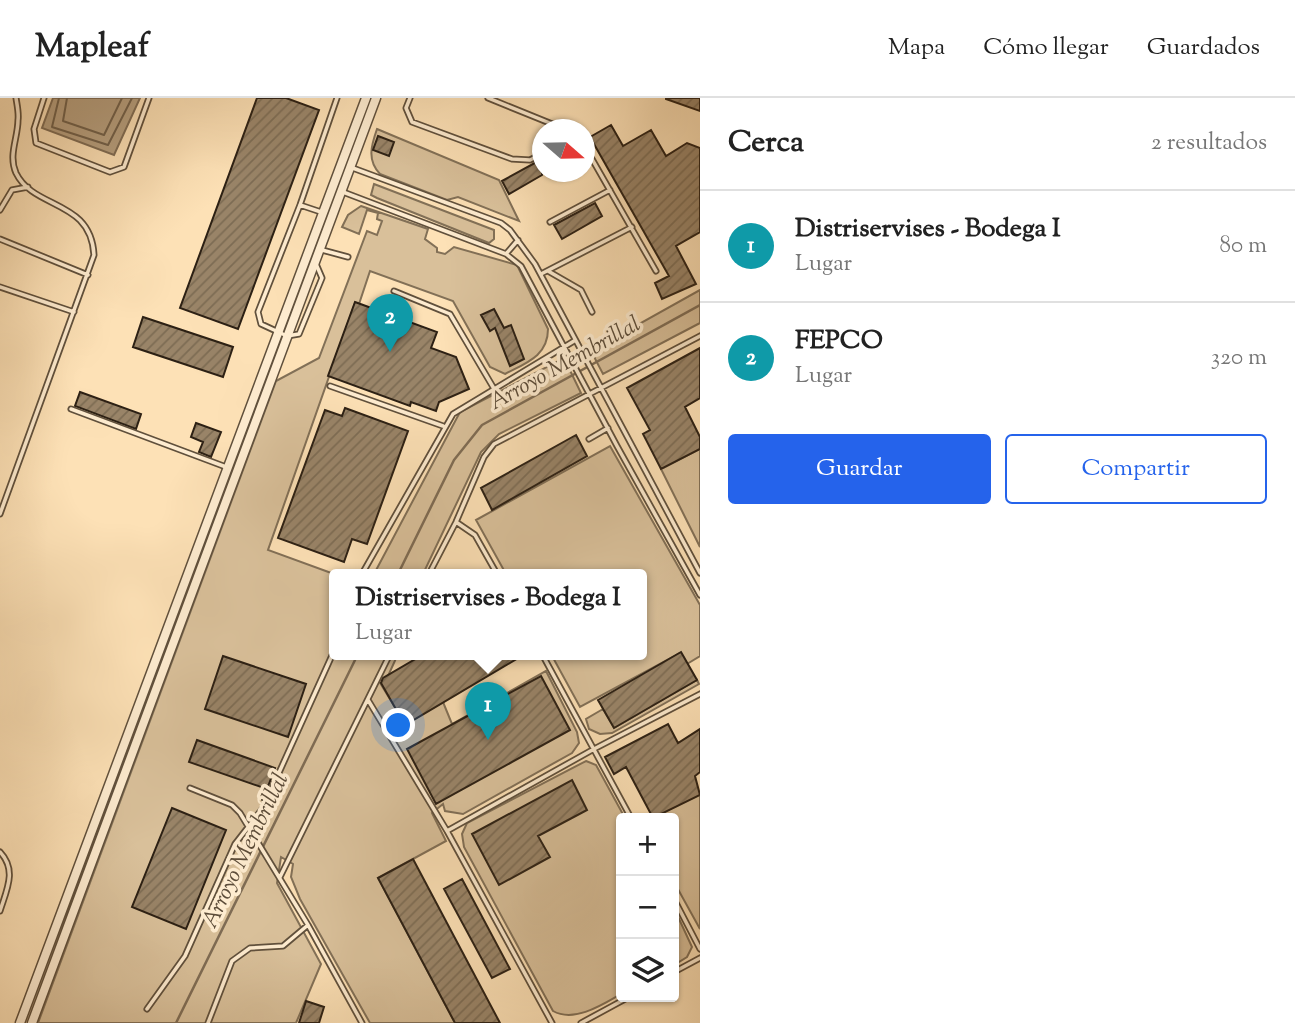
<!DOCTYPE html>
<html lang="es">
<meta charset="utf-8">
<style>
:root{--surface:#fff;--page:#f6f6f6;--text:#222;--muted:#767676;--line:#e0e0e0;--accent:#2563eb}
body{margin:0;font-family:"Sorts Mill Goudy",serif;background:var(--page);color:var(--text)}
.controls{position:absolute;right:21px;bottom:21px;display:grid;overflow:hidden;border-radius:7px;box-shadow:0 2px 5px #0004}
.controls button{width:63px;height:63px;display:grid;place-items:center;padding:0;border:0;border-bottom:2px solid var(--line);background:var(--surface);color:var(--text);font:35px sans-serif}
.compass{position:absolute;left:532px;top:21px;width:63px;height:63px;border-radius:50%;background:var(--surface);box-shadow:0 2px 5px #0004;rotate:110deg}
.you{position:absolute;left:399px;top:628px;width:24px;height:24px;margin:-18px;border:5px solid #fff;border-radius:50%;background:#1a73e8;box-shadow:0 0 0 10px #1a73e833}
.badge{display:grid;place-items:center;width:46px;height:46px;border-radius:50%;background:var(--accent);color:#fff;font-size:23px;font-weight:700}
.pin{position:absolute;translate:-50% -58px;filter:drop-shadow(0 2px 4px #0008)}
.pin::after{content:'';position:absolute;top:37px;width:24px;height:21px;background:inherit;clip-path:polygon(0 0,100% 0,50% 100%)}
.popup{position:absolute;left:329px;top:471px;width:318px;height:91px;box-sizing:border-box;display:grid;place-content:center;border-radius:7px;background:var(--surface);filter:drop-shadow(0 2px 5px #0005);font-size:23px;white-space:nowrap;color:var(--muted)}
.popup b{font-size:26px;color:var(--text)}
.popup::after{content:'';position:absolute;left:50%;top:100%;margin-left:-14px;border:14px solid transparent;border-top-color:var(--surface)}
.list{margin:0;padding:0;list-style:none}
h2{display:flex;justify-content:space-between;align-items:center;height:91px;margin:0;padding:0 28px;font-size:30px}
h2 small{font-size:23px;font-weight:400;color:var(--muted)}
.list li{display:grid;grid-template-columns:46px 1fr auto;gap:21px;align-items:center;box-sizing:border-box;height:112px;padding:0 28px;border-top:2px solid var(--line)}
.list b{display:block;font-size:26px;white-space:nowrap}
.list p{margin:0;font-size:23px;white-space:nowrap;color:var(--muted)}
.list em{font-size:23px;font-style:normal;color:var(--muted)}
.actions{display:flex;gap:14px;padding:21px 28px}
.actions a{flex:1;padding:16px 0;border:2px solid var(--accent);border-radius:7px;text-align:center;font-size:24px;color:var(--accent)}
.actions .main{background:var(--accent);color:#fff}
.icon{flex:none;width:38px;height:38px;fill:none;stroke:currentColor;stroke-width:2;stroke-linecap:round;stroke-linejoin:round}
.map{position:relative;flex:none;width:700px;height:925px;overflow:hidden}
header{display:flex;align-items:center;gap:42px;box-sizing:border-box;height:98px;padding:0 35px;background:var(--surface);border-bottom:2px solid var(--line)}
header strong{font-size:33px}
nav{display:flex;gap:38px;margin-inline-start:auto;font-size:24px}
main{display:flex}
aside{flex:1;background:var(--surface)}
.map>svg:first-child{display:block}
.green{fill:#d9c09a;stroke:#827057;stroke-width:2}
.water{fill:#b69f7f;stroke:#7f6c54;stroke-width:2}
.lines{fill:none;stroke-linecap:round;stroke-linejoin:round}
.shore{stroke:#71604a;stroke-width:2}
.stream{stroke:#7f6c54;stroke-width:2.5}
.building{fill:url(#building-hatch);stroke:#2c2014;stroke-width:2}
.lane-casing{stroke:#60503c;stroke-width:7}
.street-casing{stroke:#60503c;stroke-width:11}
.lane{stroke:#feecd0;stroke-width:3.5}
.street{stroke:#feecd0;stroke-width:8}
.labels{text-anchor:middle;stroke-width:7;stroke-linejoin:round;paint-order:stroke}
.water-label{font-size:23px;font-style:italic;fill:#5c4c39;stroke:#feecd0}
</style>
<header>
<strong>Mapleaf</strong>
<nav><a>Mapa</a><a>Cómo llegar</a><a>Guardados</a></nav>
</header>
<main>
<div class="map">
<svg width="700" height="925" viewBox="0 0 700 925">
<defs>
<pattern id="building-hatch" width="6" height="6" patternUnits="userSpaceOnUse" patternTransform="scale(1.75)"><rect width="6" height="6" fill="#998468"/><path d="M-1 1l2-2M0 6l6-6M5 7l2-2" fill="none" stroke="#7d6c54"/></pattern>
</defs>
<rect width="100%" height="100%" fill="#fde1b6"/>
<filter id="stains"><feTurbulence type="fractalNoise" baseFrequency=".00286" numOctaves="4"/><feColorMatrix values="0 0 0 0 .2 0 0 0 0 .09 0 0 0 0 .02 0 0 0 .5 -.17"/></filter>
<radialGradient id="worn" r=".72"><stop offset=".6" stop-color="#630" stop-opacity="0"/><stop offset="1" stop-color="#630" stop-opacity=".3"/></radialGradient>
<path class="green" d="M 377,31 L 499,82 L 519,123 L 458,99 L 447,102 L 380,76 C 367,62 371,48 377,31 Z
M 374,86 L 494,132 L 494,141 L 489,145 L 377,100 L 371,97 Z
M 361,108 L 428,131 L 425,141 L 437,150 L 437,154 L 445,156 L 454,149 L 517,167 L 548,231 C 548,258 526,265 505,276 L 490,269 L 453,203 L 370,173 L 359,206 L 355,205 L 268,452 L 334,476 L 334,556 L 398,556 L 388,578 L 379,583 L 405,626 L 443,604 L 452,626 L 546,573 L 577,634 L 579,645 L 572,655 L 463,716 L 445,713 L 443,706 L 432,715 L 446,743 L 378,780 L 455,925 L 370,925 L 300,801 L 291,779 L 293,766 L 281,759 L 277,785 L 321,866 L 296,925 L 38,925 L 276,283 L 319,260 L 367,133 L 377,137 L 382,123 L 377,121 L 378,115 L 367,112 L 359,136 L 342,129 L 348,117 Z
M 700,192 L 700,225 L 603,276 L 591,253 Z
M 564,260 L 581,295 L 499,336 L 481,354 L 423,476 L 374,476 L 460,314 Z
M 610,348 L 700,507 L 700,558 L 687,566 L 680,555 L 580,609 L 551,556 L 642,556 L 642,476 L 506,476 L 476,422 Z
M 700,351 L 700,449 L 661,371 Z
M 697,582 L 699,586 L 612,635 L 600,636 L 589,631 L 586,621 L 603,611 L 614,630 Z
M 586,663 L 596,667 L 625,720 L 621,720 L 621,896 C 602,907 574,925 553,913 L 464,749 L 462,736 L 467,725 Z
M 700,694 L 700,831 L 674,784 L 674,720 L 650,720 Z
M 674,810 L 692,849 L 687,859 L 674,867 Z"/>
<path class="water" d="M 53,0 L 140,0 L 114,57 L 42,30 Z"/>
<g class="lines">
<path class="shore" d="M 59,0 L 52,29 L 108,47 L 132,0
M 67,0 L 63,23 L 104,37 L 122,0"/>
<path class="stream" d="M 398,476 L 454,362 L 482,327 L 700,207
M 176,925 L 358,556"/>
</g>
<path class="building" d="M 257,0 L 286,0 L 319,12 L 238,231 L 180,210 Z
M 700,0 L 700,13 L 666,1 L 666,0 Z
M 611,27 L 623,48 L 651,32 L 666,58 L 687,45 L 700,50 L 700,134 L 676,148 L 696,186 L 662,201 L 655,185 L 669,178 L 590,39 Z
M 378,38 L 394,44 L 389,58 L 373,52 Z
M 542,61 L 542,77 L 509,96 L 502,83 Z
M 595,105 L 602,118 L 562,141 L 554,127 Z
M 355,204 L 437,234 L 431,250 L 456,259 L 469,291 L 439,304 L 436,313 L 411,304 L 410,308 L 328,278 Z
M 494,211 L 504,230 L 511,227 L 524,261 L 510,268 L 495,230 L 490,233 L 481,217 Z
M 143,219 L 233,249 L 223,279 L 133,249 Z
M 700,250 L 700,300 L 685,309 L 700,339 L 700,351 L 661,371 L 643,336 L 650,332 L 627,290 Z
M 80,294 L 141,316 L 136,331 L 75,308 Z
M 345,310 L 408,333 L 367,446 L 352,441 L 344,464 L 278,440 L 325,312 L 342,318 Z
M 196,325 L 221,334 L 211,359 L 199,354 L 203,344 L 191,339 Z
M 576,337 L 587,358 L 492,412 L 481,390 Z
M 681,554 L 697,582 L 614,630 L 598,602 Z
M 424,556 L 525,556 L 405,627 L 381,585 L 383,580 Z
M 223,558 L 306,586 L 288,639 L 205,611 Z
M 541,578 L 570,632 L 436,706 L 407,651 Z
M 668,626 L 678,645 L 700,631 L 700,674 L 695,678 L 700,697 L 653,720 L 626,669 L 614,676 L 605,659 Z
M 197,642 L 275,670 L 267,691 L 189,664 Z
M 572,682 L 587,712 L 538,738 L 550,759 L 499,787 L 472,736 Z
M 172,710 L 226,732 L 186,831 L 132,809 Z
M 413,761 L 500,925 L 455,925 L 378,780 Z
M 462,781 L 510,871 L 492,880 L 444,791 Z
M 306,903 L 324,909 L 319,925 L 299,925 Z"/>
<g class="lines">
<g class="lane-casing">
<path id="lane" d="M 44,0 L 34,31 L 36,45 L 110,74 L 124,69 L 149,0
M 410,0 L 406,10 L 412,24 L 512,61 L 530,62 L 542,56
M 488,0 L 567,32
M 584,47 L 656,173
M 350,69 L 501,125 L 510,132 L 535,166 L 700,475
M 343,94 L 506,156 L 521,168 L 617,348 L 700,497
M 300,107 L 321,114
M 0,112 L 12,92 L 28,89
M 550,124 L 610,92
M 0,141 L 88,177
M 322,152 L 348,159
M 506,156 L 518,142
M 316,166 L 322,180 L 299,236 L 287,238 L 261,226 L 258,214 L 300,107 L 337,0
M 548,173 L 581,192 L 592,214
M 541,176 L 632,129
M 0,189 L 74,214
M 394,193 L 450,216 L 493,289
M 330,288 L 443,328
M 71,311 L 226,369
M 589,341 L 608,330
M 0,416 L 94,157 C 91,101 34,112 16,75 C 8,57 18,40 18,22 C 19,15 17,7 16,0
M 456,424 L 475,437 L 497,476
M 362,476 L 453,316 L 574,243
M 429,476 L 456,424 L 484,359 L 494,346 L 700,238
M 542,556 L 631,720
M 368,602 L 447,733 L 552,925
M 190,690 L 232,707 L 240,715 L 308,827 L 362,925
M 447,733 L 594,651 L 700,596
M 0,754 C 17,772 7,791 0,813
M 280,779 L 390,556
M 674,801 L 700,851
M 674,874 L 700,860
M 147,911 L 185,858 L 235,746 L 263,710 L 334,553
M 208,925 L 232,863 L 250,850 L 283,848 L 308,827
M 581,925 L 629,899"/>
</g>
<g class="street-casing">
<path id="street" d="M 20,925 L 366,0
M 32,925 L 376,0"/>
</g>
<use href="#lane" class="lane"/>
<use href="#street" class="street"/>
</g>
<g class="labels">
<g class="water-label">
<text transform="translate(564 264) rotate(-29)" y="8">Arroyo Membrillal</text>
<text transform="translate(244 752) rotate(-64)" y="8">Arroyo Membrillal</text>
</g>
</g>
<rect width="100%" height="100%" filter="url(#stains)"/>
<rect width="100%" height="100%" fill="url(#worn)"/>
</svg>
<div class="controls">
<button>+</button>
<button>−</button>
<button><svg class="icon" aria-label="layers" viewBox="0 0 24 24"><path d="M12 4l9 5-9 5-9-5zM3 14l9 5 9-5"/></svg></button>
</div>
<svg class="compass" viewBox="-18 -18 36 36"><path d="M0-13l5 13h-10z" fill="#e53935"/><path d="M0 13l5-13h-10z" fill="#767676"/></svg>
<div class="you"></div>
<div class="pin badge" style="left:488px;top:642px;background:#0f9aa8">1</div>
<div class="popup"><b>Distriservises - Bodega I</b>Lugar</div>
<div class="pin badge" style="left:390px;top:254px;background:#0f9aa8">2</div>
</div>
<aside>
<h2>Cerca<small>2 resultados</small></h2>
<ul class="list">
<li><span class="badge" style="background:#0f9aa8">1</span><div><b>Distriservises - Bodega I</b><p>Lugar</p></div><em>80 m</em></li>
<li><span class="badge" style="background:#0f9aa8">2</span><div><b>FEPCO</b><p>Lugar</p></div><em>320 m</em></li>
</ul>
<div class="actions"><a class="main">Guardar</a><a>Compartir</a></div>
</aside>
</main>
